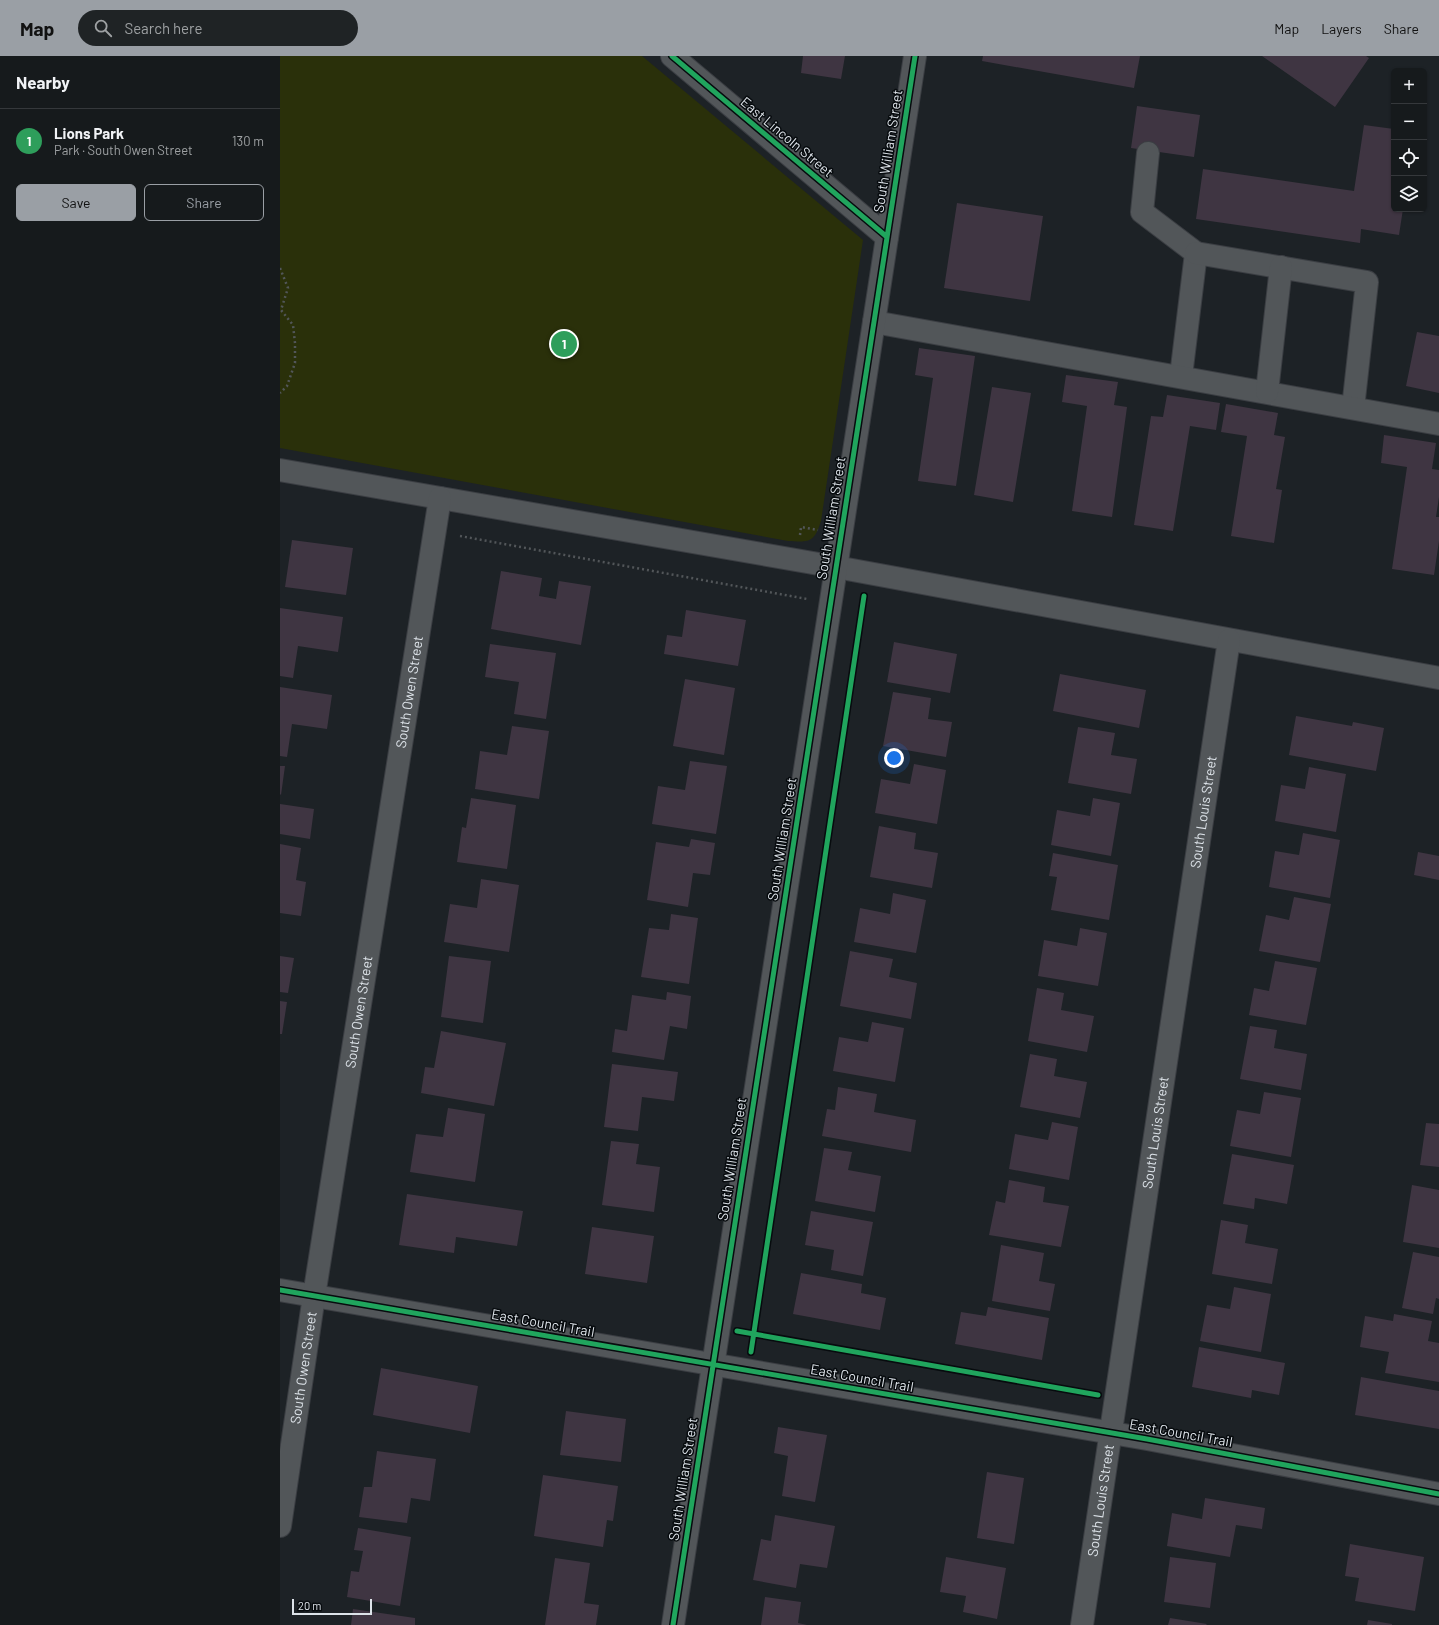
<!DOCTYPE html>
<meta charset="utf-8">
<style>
:root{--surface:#161a1c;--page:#1f2325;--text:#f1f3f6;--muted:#9ea1a3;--line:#35383b;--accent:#9a9fa5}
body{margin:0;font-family:Barlow,sans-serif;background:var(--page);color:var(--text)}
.controls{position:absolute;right:12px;top:12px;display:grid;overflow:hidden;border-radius:6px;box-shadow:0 1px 3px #0004}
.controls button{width:36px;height:36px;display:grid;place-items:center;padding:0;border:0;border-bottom:1px solid var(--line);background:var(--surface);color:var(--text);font:20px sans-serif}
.scale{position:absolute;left:12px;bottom:10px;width:80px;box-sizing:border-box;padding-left:4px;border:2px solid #dde3e9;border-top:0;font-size:11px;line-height:14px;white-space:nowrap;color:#dde3e9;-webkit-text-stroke:3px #070b0e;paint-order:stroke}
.you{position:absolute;left:614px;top:702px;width:14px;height:14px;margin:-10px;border:3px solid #fff;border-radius:50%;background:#1a73e8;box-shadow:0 0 0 6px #1a73e833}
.badge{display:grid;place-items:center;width:26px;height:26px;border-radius:50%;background:var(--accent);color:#fff;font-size:13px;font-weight:700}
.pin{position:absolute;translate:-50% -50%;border:2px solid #fff;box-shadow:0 1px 4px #0006}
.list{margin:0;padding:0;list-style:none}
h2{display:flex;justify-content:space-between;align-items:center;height:52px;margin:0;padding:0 16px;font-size:17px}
h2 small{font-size:13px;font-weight:400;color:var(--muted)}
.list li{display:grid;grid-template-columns:26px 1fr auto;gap:12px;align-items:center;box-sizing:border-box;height:64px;padding:0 16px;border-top:1px solid var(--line)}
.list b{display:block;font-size:15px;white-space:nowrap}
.list p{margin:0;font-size:13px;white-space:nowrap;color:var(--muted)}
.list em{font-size:13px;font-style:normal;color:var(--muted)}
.actions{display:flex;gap:8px;padding:12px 16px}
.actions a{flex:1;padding:9px 0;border:1px solid var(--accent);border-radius:6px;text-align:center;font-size:14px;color:var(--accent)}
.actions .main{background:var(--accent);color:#111}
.icon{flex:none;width:22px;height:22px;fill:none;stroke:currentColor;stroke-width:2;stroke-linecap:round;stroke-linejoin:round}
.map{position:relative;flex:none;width:1159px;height:1569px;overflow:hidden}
header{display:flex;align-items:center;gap:24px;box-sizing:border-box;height:56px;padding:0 20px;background:var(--accent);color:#111}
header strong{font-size:19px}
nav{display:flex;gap:22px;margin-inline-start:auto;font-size:14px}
.search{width:280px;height:36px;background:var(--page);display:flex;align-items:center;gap:10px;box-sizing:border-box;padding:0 14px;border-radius:22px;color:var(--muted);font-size:15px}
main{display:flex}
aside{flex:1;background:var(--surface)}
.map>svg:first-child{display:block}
.green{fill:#2a300a}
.building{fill:#3f3542}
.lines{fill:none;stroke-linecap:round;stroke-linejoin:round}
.minor-casing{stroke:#3b3e43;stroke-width:24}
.path{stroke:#525659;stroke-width:2.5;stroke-dasharray:2 3;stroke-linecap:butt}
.minor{stroke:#525659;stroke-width:22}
.cycleway-casing{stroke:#070b0e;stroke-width:8}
.cycleway{stroke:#20a55d;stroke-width:5}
.labels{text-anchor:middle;stroke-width:3;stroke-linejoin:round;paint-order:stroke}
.street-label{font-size:14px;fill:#dde3e9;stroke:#070b0e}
</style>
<header>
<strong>Map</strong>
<div class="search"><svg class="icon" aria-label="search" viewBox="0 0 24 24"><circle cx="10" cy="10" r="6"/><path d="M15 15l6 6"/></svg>Search here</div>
<nav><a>Map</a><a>Layers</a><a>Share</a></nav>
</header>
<main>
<aside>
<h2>Nearby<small></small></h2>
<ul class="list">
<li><span class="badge" style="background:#2e9e5b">1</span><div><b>Lions Park</b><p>Park · South Owen Street</p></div><em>130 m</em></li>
</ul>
<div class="actions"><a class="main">Save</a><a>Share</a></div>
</aside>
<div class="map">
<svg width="1159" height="1569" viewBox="0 0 1159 1569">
<rect width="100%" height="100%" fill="#1d2226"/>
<path class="green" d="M 0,0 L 362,0 L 583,184 L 541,465 C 534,487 530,486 508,485 L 0,392 Z"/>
<path class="building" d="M 523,0 L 565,0 L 561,23 L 521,17 Z
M 703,0 L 860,0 L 854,32 L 702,5 Z
M 982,0 L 1086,0 L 1089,2 L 1055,51 Z
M 857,50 L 920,59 L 914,101 L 851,92 Z
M 1084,69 L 1114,73 L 1114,153 L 1123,153 L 1119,179 L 1081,173 L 1080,187 L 916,163 L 923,113 L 1074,135 Z
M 677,147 L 763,160 L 750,245 L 664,232 Z
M 1137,276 L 1159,280 L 1159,337 L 1126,330 Z
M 639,292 L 695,300 L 676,430 L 638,425 L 653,322 L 635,319 Z
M 786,319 L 838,326 L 834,349 L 847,351 L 832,461 L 792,455 L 807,350 L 782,346 Z
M 712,331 L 751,337 L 733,446 L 694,439 Z
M 887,339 L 940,347 L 936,374 L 910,370 L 893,475 L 854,469 L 871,360 L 883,361 Z
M 946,348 L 998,357 L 994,379 L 1005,381 L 996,433 L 1002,434 L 994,487 L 951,480 L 967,380 L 941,376 Z
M 1104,379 L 1156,387 L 1152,413 L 1159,414 L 1159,441 L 1156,461 L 1159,461 L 1159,485 L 1154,519 L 1112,513 L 1127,411 L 1101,407 Z
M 12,484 L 73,492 L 66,539 L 5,531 Z
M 221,515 L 262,522 L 259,540 L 276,543 L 279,525 L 311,530 L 301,589 L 211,573 Z
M 0,552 L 63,561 L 58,596 L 18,590 L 13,622 L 0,620 Z
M 406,554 L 466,564 L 458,610 L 384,598 L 387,579 L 402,581 Z
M 614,586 L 677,598 L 670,637 L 607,626 Z
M 210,588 L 276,597 L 266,663 L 234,658 L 239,626 L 205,621 Z
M 780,618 L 866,634 L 859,672 L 773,655 Z
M 405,623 L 455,632 L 444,699 L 393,690 Z
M 0,631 L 52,639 L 47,673 L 12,668 L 7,701 L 0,700 Z
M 613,636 L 651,642 L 648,663 L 672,666 L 666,701 L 603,690 Z
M 1016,660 L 1072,670 L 1073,666 L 1104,672 L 1096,715 L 1009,699 Z
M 232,670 L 269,675 L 259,743 L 195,733 L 200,695 L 227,699 Z
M 798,671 L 835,677 L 831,699 L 857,703 L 851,738 L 788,727 Z
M 410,705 L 447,710 L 436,778 L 372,768 L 378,730 L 405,734 Z
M 634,708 L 666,714 L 657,768 L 595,757 L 601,723 L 630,728 Z
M 0,710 L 5,710 L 1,739 L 0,738 Z
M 1029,711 L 1066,718 L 1056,776 L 995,765 L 1001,729 L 1025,733 Z
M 191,742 L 236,749 L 227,813 L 177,806 L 182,771 L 186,772 Z
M 813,742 L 840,747 L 831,800 L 771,789 L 777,754 L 810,760 Z
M 0,748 L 34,753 L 30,783 L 0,778 Z
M 599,770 L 636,777 L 634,793 L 658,797 L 652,832 L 590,821 Z
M 1023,777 L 1060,784 L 1050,842 L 989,831 L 995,795 L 1019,799 Z
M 411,783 L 435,787 L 430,819 L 413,817 L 408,851 L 367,844 L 376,786 L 409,791 Z
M 0,788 L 21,792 L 16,824 L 26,826 L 21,860 L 0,857 Z
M 1138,796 L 1159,800 L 1159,824 L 1134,819 Z
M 773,797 L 838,809 L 829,864 L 771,854 L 777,821 L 769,820 Z
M 201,823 L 239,829 L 229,896 L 164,886 L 170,848 L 197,852 Z
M 613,837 L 646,844 L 636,897 L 574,886 L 580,852 L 610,858 Z
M 1014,841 L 1051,848 L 1040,906 L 979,895 L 986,859 L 1009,864 Z
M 391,858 L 418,862 L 409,928 L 361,921 L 369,872 L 389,874 Z
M 800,872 L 827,877 L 818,930 L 758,920 L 764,884 L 797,890 Z
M 570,895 L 613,903 L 609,921 L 637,927 L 631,963 L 560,950 Z
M 0,900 L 14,902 L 8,937 L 0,936 Z
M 169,900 L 211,905 L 203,967 L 161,961 Z
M 995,905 L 1037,912 L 1026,969 L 969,959 L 974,932 L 989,935 Z
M 757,932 L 784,937 L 781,954 L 814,960 L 807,996 L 748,985 Z
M 387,936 L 411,940 L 407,973 L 390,970 L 384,1004 L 332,996 L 335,973 L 347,975 L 352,939 L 386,944 Z
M 0,945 L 7,946 L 2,978 L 0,978 Z
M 592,966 L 624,972 L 615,1026 L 553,1015 L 559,981 L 588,986 Z
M 970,970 L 997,974 L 994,992 L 1027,998 L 1021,1034 L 960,1023 Z
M 161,975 L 226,987 L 214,1050 L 141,1037 L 145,1011 L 154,1012 Z
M 750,998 L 777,1003 L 774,1020 L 807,1026 L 800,1062 L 740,1051 Z
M 332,1008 L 398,1016 L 394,1045 L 362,1041 L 358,1075 L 324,1071 Z
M 558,1031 L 597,1038 L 594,1056 L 636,1064 L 631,1096 L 542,1080 L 547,1053 L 555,1054 Z
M 984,1036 L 1021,1042 L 1011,1101 L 950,1090 L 957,1054 L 980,1058 Z
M 168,1052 L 205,1058 L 195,1126 L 130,1116 L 136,1078 L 163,1081 Z
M 772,1066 L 798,1071 L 789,1124 L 729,1113 L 735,1078 L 768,1084 Z
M 1146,1067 L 1159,1068 L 1159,1111 L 1140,1109 Z
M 331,1085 L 359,1088 L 356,1108 L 380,1111 L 374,1156 L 322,1149 Z
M 544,1092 L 572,1096 L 568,1114 L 601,1120 L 595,1156 L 535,1145 Z
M 952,1098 L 1014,1109 L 1007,1148 L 975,1142 L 974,1153 L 943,1148 Z
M 729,1124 L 765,1131 L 763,1146 L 789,1150 L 781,1191 L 709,1179 L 716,1145 L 725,1147 Z
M 1132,1129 L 1159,1134 L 1159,1192 L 1123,1186 Z
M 127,1138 L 243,1155 L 237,1190 L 176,1181 L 174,1197 L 119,1189 Z
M 531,1155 L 593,1166 L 583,1220 L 551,1214 L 554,1194 L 525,1189 Z
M 941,1164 L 968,1169 L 965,1187 L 998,1193 L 992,1228 L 932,1218 Z
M 312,1171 L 374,1180 L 367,1227 L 305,1218 Z
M 721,1189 L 764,1197 L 759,1225 L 775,1228 L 770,1255 L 712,1245 Z
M 1133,1196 L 1159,1201 L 1159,1243 L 1156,1242 L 1153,1258 L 1122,1252 Z
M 521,1217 L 582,1228 L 581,1237 L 606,1242 L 600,1274 L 513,1258 Z
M 954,1231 L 991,1238 L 981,1296 L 920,1285 L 927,1249 L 950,1253 Z
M 708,1251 L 769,1262 L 762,1304 L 675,1288 L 681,1256 L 706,1260 Z
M 1114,1258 L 1152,1265 L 1148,1285 L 1159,1287 L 1159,1326 L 1105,1317 L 1109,1296 L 1080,1291 L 1085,1260 L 1113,1265 Z
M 919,1291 L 1005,1307 L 999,1339 L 972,1334 L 971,1342 L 912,1331 Z
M 101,1312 L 198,1330 L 190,1377 L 93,1359 Z
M 1081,1321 L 1159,1335 L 1159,1373 L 1075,1359 Z
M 286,1355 L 346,1363 L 341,1406 L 280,1399 Z
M 498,1371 L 547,1379 L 535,1446 L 502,1440 L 508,1400 L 494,1397 Z
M 97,1395 L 156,1403 L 150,1445 L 131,1442 L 127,1467 L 79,1461 L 84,1431 L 92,1431 Z
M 707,1416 L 744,1422 L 734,1488 L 697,1482 Z
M 263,1419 L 338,1430 L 333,1465 L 327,1464 L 323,1491 L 254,1480 Z
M 925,1442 L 985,1452 L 982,1473 L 956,1469 L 950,1501 L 887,1490 L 892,1457 L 922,1463 Z
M 495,1459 L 555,1470 L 547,1512 L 520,1508 L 516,1532 L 473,1524 L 481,1483 L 491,1485 Z
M 78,1472 L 131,1481 L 120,1550 L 67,1541 L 71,1515 L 79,1516 L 83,1495 L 74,1494 Z
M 1070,1488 L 1144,1501 L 1135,1555 L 1075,1545 L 1079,1522 L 1065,1520 Z
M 666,1501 L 726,1512 L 717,1563 L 683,1556 L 686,1540 L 660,1536 Z
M 890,1501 L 936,1507 L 930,1552 L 884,1546 Z
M 275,1502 L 310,1507 L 304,1547 L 319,1549 L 316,1569 L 265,1569 Z
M 485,1541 L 521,1546 L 518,1567 L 527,1569 L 481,1569 Z
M 73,1553 L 135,1562 L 135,1569 L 71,1569 Z
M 890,1562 L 927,1568 L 926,1569 L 888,1569 Z
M 1088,1564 L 1112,1568 L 1112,1569 L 1087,1569 Z"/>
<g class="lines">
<g class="minor-casing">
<g id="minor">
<path d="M 392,0 L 607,181"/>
<path d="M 868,97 L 862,156 L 916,197 L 901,320"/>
<path d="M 916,197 L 1087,226 L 1073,352"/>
<path d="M 594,266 L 1159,368"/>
<path d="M 987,336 L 1001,211"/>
<path d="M 0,414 L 556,511 L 1159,622"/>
<path d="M 0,1234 L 867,1383 L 1159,1438"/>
<path id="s1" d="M 0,1470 L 34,1240 L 160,442"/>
<path d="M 393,1569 L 635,0"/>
<path id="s2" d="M 802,1569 L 949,584"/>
</g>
</g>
<path class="path" d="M 0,212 L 8,232 L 1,254 L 13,269 L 15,287 L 15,307 L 7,330 L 0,337
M 520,479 L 521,471 L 538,474
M 180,480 L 527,543"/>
<use href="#minor" class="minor"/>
<g class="cycleway-casing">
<path id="cycleway" d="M 392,0 L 607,181
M 0,1234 L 867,1383 L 1159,1438
M 457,1275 L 818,1339
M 471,1296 L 584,540
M 393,1569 L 635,0"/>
</g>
<use href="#cycleway" class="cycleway"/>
</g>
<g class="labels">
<g class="street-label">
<text transform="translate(507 81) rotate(40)" y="5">East Lincoln Street</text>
<text transform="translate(608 95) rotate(-81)" y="5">South William Street</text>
<text transform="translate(551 462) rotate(-81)" y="5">South William Street</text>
<text dy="5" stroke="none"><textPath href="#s1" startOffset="844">South Owen Street</textPath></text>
<text dy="5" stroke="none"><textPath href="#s2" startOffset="822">South Louis Street</textPath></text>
<text transform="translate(502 783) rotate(-81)" y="5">South William Street</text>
<text dy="5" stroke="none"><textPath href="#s1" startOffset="520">South Owen Street</textPath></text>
<text dy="5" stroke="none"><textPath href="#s2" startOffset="498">South Louis Street</textPath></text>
<text transform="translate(452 1103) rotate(-81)" y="5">South William Street</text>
<text transform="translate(263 1267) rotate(10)" y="5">East Council Trail</text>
<text dy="5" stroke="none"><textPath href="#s1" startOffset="160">South Owen Street</textPath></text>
<text transform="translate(582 1322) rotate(10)" y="5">East Council Trail</text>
<text transform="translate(901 1377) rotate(10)" y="5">East Council Trail</text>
<text transform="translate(403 1423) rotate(-81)" y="5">South William Street</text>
<text dy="5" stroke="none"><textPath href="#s2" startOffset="126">South Louis Street</textPath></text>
</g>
</g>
</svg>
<div class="controls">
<button>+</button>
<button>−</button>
<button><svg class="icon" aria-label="locate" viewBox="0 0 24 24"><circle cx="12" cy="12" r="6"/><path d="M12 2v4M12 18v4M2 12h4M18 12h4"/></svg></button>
<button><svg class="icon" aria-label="layers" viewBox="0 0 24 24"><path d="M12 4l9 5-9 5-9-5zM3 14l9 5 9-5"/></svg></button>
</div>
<div class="scale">20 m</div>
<div class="you"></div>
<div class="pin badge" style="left:284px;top:288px;background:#2e9e5b">1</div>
</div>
</main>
